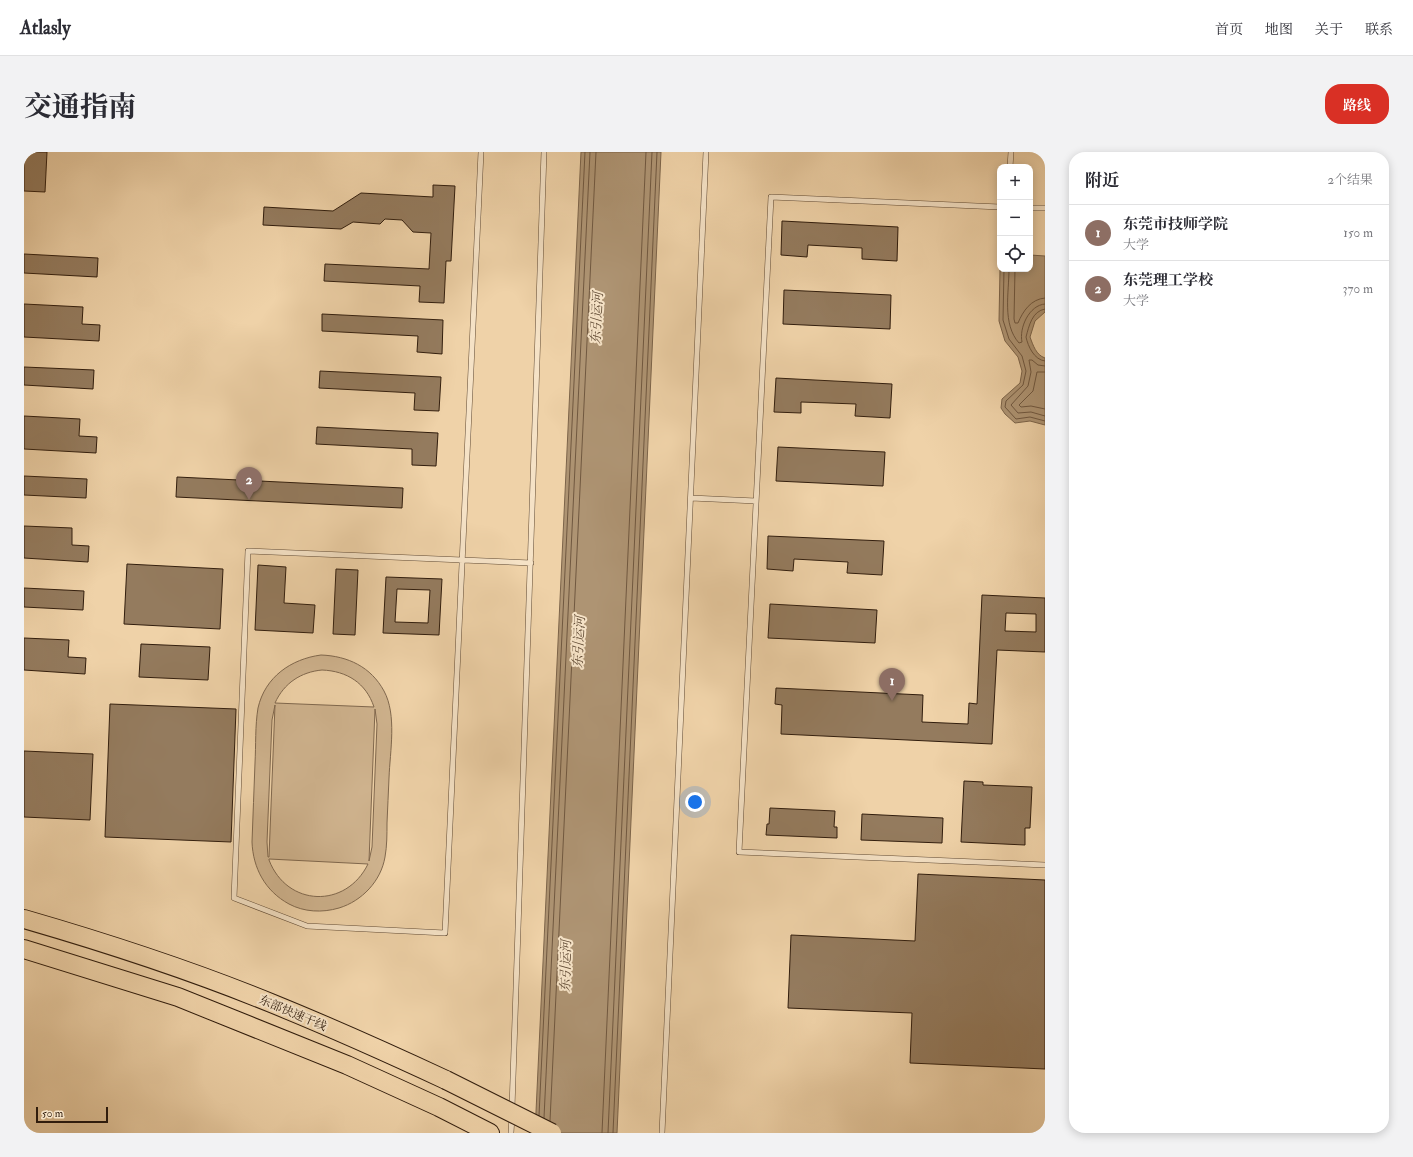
<!DOCTYPE html>
<html lang="zh">
<meta charset="utf-8">
<style>
:root{--surface:#fff;--page:#f2f2f3;--text:#2b2b33;--muted:#7c7c81;--line:#e1e1e2;--accent:#d93025}
body{margin:0;font-family:"IM FELL Double Pica","Noto Serif SC",serif;background:var(--page);color:var(--text)}
.controls{position:absolute;right:12px;top:12px;display:grid;overflow:hidden;border-radius:8px;box-shadow:0 2px 10px #0003}
.controls button{width:36px;height:36px;display:grid;place-items:center;padding:0;border:0;border-bottom:1px solid var(--line);background:var(--surface);color:var(--text);font:20px sans-serif}
.scale{position:absolute;left:12px;bottom:10px;width:72px;box-sizing:border-box;padding-left:4px;border:2px solid #311d0d;border-top:0;font-size:11px;line-height:14px;white-space:nowrap;color:#311d0d;-webkit-text-stroke:3px #f5e2c6;paint-order:stroke}
.you{position:absolute;left:671px;top:650px;width:14px;height:14px;margin:-10px;border:3px solid #fff;border-radius:50%;background:#1a73e8;box-shadow:0 0 0 6px #1a73e833}
.badge{display:grid;place-items:center;width:26px;height:26px;border-radius:50%;background:var(--accent);color:#fff;font-size:13px;font-weight:700}
.pin{position:absolute;translate:-50% -33px;filter:drop-shadow(0 1px 2px #0008)}
.pin::after{content:'';position:absolute;top:21px;width:14px;height:12px;background:inherit;clip-path:polygon(0 0,100% 0,50% 100%)}
.list{margin:0;padding:0;list-style:none}
h2{display:flex;justify-content:space-between;align-items:center;height:52px;margin:0;padding:0 16px;font-size:17px}
h2 small{font-size:13px;font-weight:400;color:var(--muted)}
.list li{display:grid;grid-template-columns:26px 1fr auto;gap:12px;align-items:center;box-sizing:border-box;height:56px;padding:0 16px;border-top:1px solid var(--line)}
.list b{display:block;font-size:15px;white-space:nowrap}
.list p{margin:0;font-size:13px;white-space:nowrap;color:var(--muted)}
.list em{font-size:13px;font-style:normal;color:var(--muted)}
.icon{flex:none;width:22px;height:22px;fill:none;stroke:currentColor;stroke-width:2;stroke-linecap:round;stroke-linejoin:round}
.map{position:relative;flex:none;width:1021px;height:981px;overflow:hidden;border-radius:16px}
header{display:flex;align-items:center;gap:24px;box-sizing:border-box;height:56px;padding:0 20px;background:var(--surface);border-bottom:1px solid var(--line)}
header strong{font-size:19px}
nav{display:flex;gap:22px;margin-inline-start:auto;font-size:14px}
.intro{display:flex;align-items:center;justify-content:space-between;box-sizing:border-box;height:96px;padding:0 24px}
h1{margin:0;font-size:28px}
.button{padding:10px 18px;border-radius:16px;background:var(--accent);color:#fff;font-size:14px;font-weight:700}
main{display:flex;gap:24px;padding:0 24px}
aside{flex:1;background:var(--surface);border-radius:16px;box-shadow:0 2px 10px #0003}
.map>svg:first-child{display:block}
.green{fill:#cfb38e;stroke:#80684e;fill-rule:evenodd}
.water{fill:#ae9473;stroke:#7c644a}
.lines{fill:none;stroke-linecap:round;stroke-linejoin:round}
.shore{stroke:#705840;stroke-width:1}
.building{fill:#947b5e;stroke:#311d0d;fill-rule:evenodd}
.lane-casing{stroke:#604a34;stroke-width:6}
.highway-casing{stroke:#311d0d;stroke-width:20}
.lane{stroke:#f5e2c6;stroke-width:5}
.highway{stroke:#efd2a8;stroke-width:18}
.highway-bridge-casing{stroke:#311d0d;stroke-width:20;stroke-linecap:butt}
.highway-bridge{stroke:#efd2a8;stroke-width:18}
.labels{text-anchor:middle;stroke-width:4;stroke-linejoin:round;paint-order:stroke}
.street-label{font-size:12px;fill:#311d0d;stroke:#f5e2c6}
.water-label{font-size:13px;font-style:italic;fill:#5d4731;stroke:#f5e2c6}
</style>
<header>
<strong>Atlasly</strong>
<nav><a>首页</a><a>地图</a><a>关于</a><a>联系</a></nav>
</header>
<div class="intro"><h1>交通指南</h1><a class="button">路线</a></div>
<main>
<div class="map">
<svg width="1021" height="981" viewBox="0 0 1021 981">
<rect width="100%" height="100%" fill="#efd2a8"/>
<filter id="stains"><feTurbulence type="fractalNoise" baseFrequency=".005" numOctaves="4"/><feColorMatrix values="0 0 0 0 .2 0 0 0 0 .09 0 0 0 0 .02 0 0 0 .5 -.17"/></filter>
<radialGradient id="worn" r=".72"><stop offset=".6" stop-color="#630" stop-opacity="0"/><stop offset="1" stop-color="#630" stop-opacity=".3"/></radialGradient>
<path class="green" d="M 297,503 C 324,504 347,515 360,539 C 373,563 366,599 365,626 C 364,641 364,656 363,671 C 363,682 363,694 361,705 C 357,729 338,749 315,756 C 298,761 280,760 265,752 C 241,739 229,716 228,690 C 229,664 230,637 231,611 C 232,593 231,574 234,556 C 241,525 267,507 297,503 ZM 298,518 C 323,519 342,531 350,555 L 251,551 C 260,531 277,520 298,518 ZM 251,553 L 245,705 L 244,705 L 243,690 L 248,568 ZM 351,557 L 353,572 L 348,695 L 345,709 ZM 245,708 L 245,707 L 344,712 C 322,757 263,755 245,708 Z"/>
<path class="water" d="M 557,0 L 637,0 L 593,981 L 511,981 Z
M 1006,103 L 1021,104 L 1021,160 L 1011,169 L 1006,185 C 1009,193 1012,203 1021,206 L 1021,273 L 1006,269 L 991,271 L 981,262 L 977,256 L 978,247 L 996,231 L 998,219 L 994,205 L 981,189 L 975,169 L 976,117 L 1006,117 Z"/>
<g class="lines">
<path class="shore" d="M 980,117 L 979,168 L 985,187 L 998,204 L 1002,219 L 999,233 L 982,249 L 981,255 L 992,267 L 1006,265 L 1021,269
M 985,117 C 985,141 978,172 995,191 L 998,190 C 995,176 1005,153 1021,152
M 991,117 L 990,167 L 991,171 L 994,171 C 999,159 1007,147 1021,146
M 1021,157 C 1008,159 1005,174 1002,185 C 1004,194 1010,208 1021,209
M 1021,214 L 1014,213 L 1008,208 L 1005,208 L 1007,220 L 1004,234 L 987,253 L 994,261 L 1007,260 L 1021,264
M 1021,220 L 1013,220 L 1009,239 L 995,253 L 997,255 L 1007,254 L 1021,257
M 515,964 L 561,0
M 520,966 L 566,0
M 526,969 L 572,0
M 578,981 L 622,0
M 584,981 L 628,0
M 589,981 L 633,0"/>
</g>
<path class="building" d="M 0,0 L 23,0 L 21,40 L 0,39 Z
M 409,33 L 431,34 L 427,109 L 422,109 L 420,151 L 395,150 L 396,134 L 300,129 L 301,112 L 405,117 L 407,81 L 389,80 L 378,68 L 361,67 L 356,72 L 329,70 L 317,77 L 239,73 L 240,55 L 309,59 L 337,41 L 409,45 Z
M 758,69 L 874,75 L 873,109 L 838,107 L 838,96 L 784,93 L 783,105 L 757,103 Z
M 0,102 L 74,106 L 73,125 L 0,121 Z
M 760,138 L 867,143 L 866,177 L 759,172 Z
M 0,152 L 59,155 L 58,172 L 76,173 L 75,189 L 0,185 Z
M 298,162 L 419,168 L 418,202 L 393,200 L 394,184 L 298,179 Z
M 0,215 L 70,218 L 69,237 L 0,233 Z
M 296,219 L 417,225 L 415,259 L 390,258 L 391,241 L 295,236 Z
M 752,226 L 868,232 L 866,266 L 831,264 L 832,252 L 777,250 L 777,261 L 750,260 Z
M 0,264 L 56,267 L 55,284 L 73,285 L 72,301 L 0,297 Z
M 293,275 L 414,281 L 412,314 L 388,313 L 388,297 L 292,292 Z
M 754,295 L 861,300 L 859,334 L 752,329 Z
M 0,324 L 63,327 L 62,346 L 0,343 Z
M 153,325 L 379,336 L 378,356 L 152,345 Z
M 0,374 L 48,376 L 48,393 L 65,394 L 64,410 L 0,406 Z
M 744,384 L 860,389 L 858,423 L 823,421 L 824,410 L 770,407 L 769,419 L 743,417 Z
M 103,412 L 199,417 L 196,477 L 100,472 Z
M 234,413 L 262,415 L 260,451 L 291,453 L 289,481 L 231,478 Z
M 312,417 L 334,418 L 331,483 L 309,482 Z
M 362,425 L 418,427 L 415,483 L 359,481 ZM 373,437 L 406,438 L 404,471 L 371,470 Z
M 0,436 L 60,439 L 59,458 L 0,455 Z
M 958,443 L 1021,446 L 1021,500 L 973,498 L 968,592 L 757,582 L 758,553 L 751,552 L 752,536 L 899,543 L 898,570 L 944,572 L 945,551 L 953,552 ZM 982,461 L 1012,462 L 1012,480 L 981,479 Z
M 746,452 L 853,458 L 851,491 L 744,486 Z
M 0,486 L 45,488 L 44,505 L 62,506 L 61,522 L 0,518 Z
M 117,492 L 186,495 L 184,528 L 115,525 Z
M 86,552 L 212,557 L 207,690 L 81,685 Z
M 0,599 L 69,602 L 66,668 L 0,665 Z
M 940,629 L 959,630 L 959,633 L 1008,635 L 1006,676 L 1001,676 L 1001,693 L 937,690 Z
M 746,656 L 811,659 L 810,675 L 813,675 L 813,686 L 742,683 L 743,672 L 745,672 Z
M 838,662 L 919,666 L 918,691 L 837,688 Z
M 894,722 L 1021,728 L 1021,917 L 886,911 L 888,861 L 764,856 L 767,783 L 891,789 Z"/>
<g class="lines">
<g class="lane-casing">
<path id="lane" d="M 457,0 L 421,781 L 283,774 L 210,746 L 224,399 L 507,411
M 986,15 L 987,0
M 976,55 L 747,45 L 715,700 L 1021,713
M 1006,56 L 1021,56
M 667,346 L 732,349
M 488,956 L 520,0
M 487,981 L 488,964
M 638,981 L 682,0"/>
</g>
<g class="highway-casing">
<path id="highway" d="M 0,767 C 83,791 166,818 247,851 C 306,875 364,901 422,928
M 0,797 L 154,845 L 323,913 L 415,955 L 466,981"/>
</g>
<use href="#lane" class="lane"/>
<use href="#highway" class="highway"/>
<g class="highway-bridge-casing">
<path id="highway-bridge" d="M 422,928 L 528,981"/>
</g>
<use href="#highway-bridge" class="highway-bridge"/>
</g>
<g class="labels">
<g class="street-label">
<text transform="translate(269 861) rotate(23)" y="4">东部快速干线</text>
</g>
<g class="water-label">
<text transform="translate(572 166) rotate(-87)" y="5">东引运河</text>
<text transform="translate(554 490) rotate(-87)" y="5">东引运河</text>
<text transform="translate(541 814) rotate(-89)" y="5">东引运河</text>
</g>
</g>
<rect width="100%" height="100%" filter="url(#stains)"/>
<rect width="100%" height="100%" fill="url(#worn)"/>
</svg>
<div class="controls">
<button>+</button>
<button>−</button>
<button><svg class="icon" aria-label="locate" viewBox="0 0 24 24"><circle cx="12" cy="12" r="6"/><path d="M12 2v4M12 18v4M2 12h4M18 12h4"/></svg></button>
</div>
<div class="scale">50 m</div>
<div class="you"></div>
<div class="pin badge" style="left:868px;top:549px;background:#8d6e63">1</div>
<div class="pin badge" style="left:225px;top:348px;background:#8d6e63">2</div>
</div>
<aside>
<h2>附近<small>2个结果</small></h2>
<ul class="list">
<li><span class="badge" style="background:#8d6e63">1</span><div><b>东莞市技师学院</b><p>大学</p></div><em>150 m</em></li>
<li><span class="badge" style="background:#8d6e63">2</span><div><b>东莞理工学校</b><p>大学</p></div><em>370 m</em></li>
</ul>
</aside>
</main>
